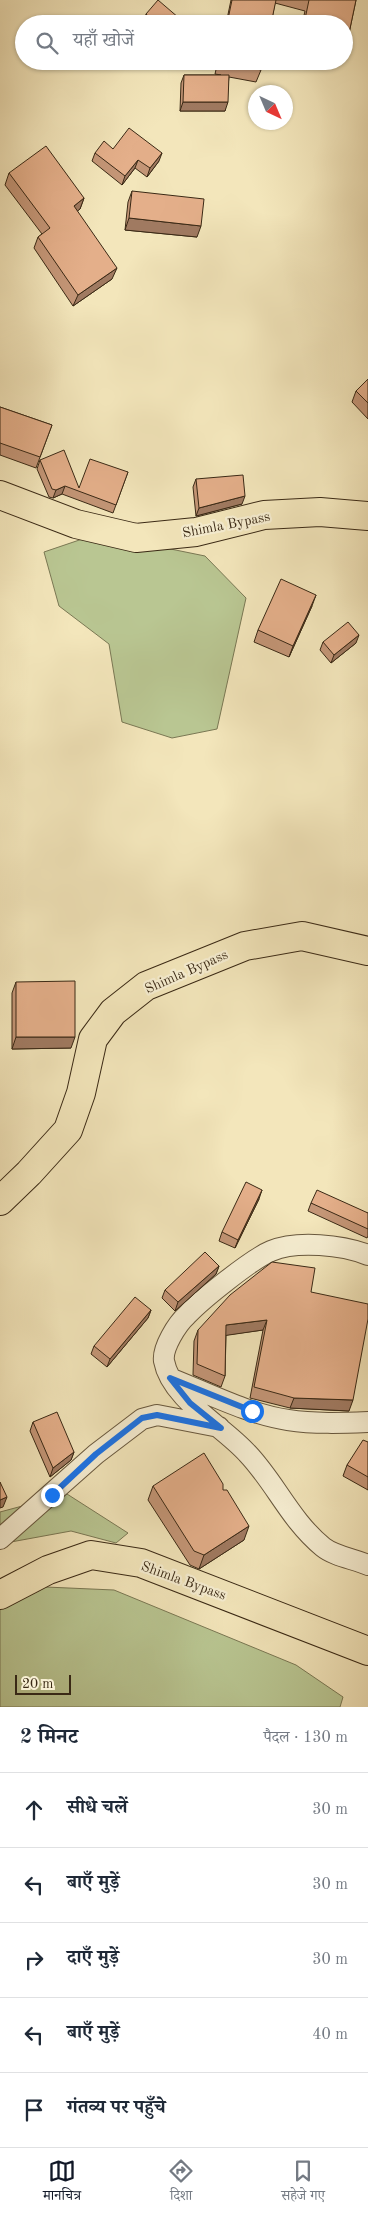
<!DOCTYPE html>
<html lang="hi">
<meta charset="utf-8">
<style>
:root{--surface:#fff;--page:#f6f6f7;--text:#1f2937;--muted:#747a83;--line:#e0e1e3;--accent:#111827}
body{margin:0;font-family:"Old Standard TT","Noto Serif Devanagari",serif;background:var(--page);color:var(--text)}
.compass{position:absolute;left:248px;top:85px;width:45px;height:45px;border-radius:50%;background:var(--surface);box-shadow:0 1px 4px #0004;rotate:136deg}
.scale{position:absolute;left:15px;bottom:12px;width:56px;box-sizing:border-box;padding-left:5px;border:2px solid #3a2915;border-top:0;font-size:14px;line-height:18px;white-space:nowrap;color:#3a2915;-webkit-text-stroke:4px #f7efd3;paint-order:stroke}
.stop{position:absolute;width:15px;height:15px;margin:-11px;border:4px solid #1a73e8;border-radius:50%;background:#fff}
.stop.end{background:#1a73e8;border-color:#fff;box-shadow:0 1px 5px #0008}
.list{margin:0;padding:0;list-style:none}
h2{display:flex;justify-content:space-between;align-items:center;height:65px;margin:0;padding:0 20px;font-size:21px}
h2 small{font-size:16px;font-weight:400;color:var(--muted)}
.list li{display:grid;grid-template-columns:32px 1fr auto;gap:15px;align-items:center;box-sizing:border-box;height:75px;padding:0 20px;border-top:1px solid var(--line)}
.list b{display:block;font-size:19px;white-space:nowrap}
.list em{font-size:16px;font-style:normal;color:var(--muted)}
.icon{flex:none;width:28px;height:28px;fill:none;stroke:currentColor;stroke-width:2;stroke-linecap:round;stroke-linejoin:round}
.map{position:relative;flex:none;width:368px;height:1707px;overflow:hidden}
.search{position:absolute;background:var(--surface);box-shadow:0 1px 4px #0004;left:15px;right:15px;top:15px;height:55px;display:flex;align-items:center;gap:12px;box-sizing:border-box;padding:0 18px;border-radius:28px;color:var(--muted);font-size:19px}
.sheet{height:440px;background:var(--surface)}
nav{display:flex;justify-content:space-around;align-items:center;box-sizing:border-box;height:70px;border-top:1px solid var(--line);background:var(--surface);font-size:14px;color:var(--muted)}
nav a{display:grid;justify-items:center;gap:2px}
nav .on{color:var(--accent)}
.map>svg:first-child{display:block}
.green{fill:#b9c692;stroke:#7a7854}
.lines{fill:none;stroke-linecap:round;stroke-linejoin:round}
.minor-casing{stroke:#68583e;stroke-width:22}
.trunk-casing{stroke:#3a2915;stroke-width:30}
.minor{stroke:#f7efd3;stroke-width:20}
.trunk{stroke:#f3e6bb;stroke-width:28}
.wall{fill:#c49677;stroke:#3a2915}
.shaded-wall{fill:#a07a61;stroke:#3a2915}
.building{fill:#e4af8a;stroke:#3a2915}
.route{stroke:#1a73e8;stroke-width:6}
.labels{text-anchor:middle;stroke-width:4.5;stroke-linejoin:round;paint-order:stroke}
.street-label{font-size:14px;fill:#3a2915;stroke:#f7efd3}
</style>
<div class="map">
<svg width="368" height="1707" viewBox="0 0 368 1707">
<rect width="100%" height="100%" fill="#f3e6bb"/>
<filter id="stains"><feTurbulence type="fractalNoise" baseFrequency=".004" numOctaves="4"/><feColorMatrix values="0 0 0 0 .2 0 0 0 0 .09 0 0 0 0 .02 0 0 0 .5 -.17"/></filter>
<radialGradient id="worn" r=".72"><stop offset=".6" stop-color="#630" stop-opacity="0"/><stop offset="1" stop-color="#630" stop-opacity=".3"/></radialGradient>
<path class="green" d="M 97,534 L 205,556 L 246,598 L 217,729 L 172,738 L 122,722 L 109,644 L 59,606 L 44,552 Z
M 67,1494 L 128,1533 L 116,1543 L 71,1531 L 0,1544 L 0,1512 Z
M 0,1585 L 114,1590 L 296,1665 L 343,1697 L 340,1707 L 0,1707 Z"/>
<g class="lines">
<g class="minor-casing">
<path id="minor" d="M 368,1255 C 343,1245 297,1240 271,1251 C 252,1259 202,1299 187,1315 C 177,1324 162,1348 164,1361 C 171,1399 223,1426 247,1453 C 275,1482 290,1520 323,1547 C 334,1556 354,1559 368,1565
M 172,1379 C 210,1394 248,1414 288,1420 C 314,1424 342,1423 368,1422
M 0,1539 L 96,1454 L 142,1419 L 157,1415 L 219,1427"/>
</g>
<g class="trunk-casing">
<path id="trunk" d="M 0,495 L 76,524 L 136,538 L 196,532 L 264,515 L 320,512 L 368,516
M 0,1201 L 29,1173 L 68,1130 L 81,1093 L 93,1039 L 113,1012 L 146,986 L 245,946 L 302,936 L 368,951
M 0,1595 L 48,1570 L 91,1555 L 141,1563 L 368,1651"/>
</g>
<use href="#minor" class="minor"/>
<use href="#trunk" class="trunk"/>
</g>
<path class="wall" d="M 231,0 L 356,0 L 348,38 L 344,47 L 344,24 L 302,24 L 305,11 L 275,3 L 271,24 L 226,24 Z
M 146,14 L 186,24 L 144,24 L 143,23 Z
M 218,61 L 263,61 L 261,70 L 256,82 L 229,77 L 225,111 L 180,111 L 181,83 L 184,75 L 221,75 L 215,74 Z
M 113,149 L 159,161 L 147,177 L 135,168 L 122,185 L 92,161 L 95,153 Z
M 9,173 L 84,198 L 80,209 L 77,211 L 112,279 L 73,306 L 34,248 L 38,237 L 42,234 L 5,185 Z
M 132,191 L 197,237 L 125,230 L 128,202 Z
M 368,379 L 368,419 L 352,402 L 356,391 Z
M 0,407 L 52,425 L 36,468 L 0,455 Z
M 40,460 L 79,487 L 128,472 L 113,513 L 62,494 L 53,498 L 49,497 L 37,469 Z
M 196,479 L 242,504 L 196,516 L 193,487 Z
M 312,606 L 289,657 L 254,642 L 258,630 Z
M 323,642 L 356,643 L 331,663 L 320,650 Z
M 16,982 L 71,1048 L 12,1049 L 12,993 Z
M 259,1199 L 235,1248 L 219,1241 L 222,1232 Z
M 311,1203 L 368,1213 L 368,1236 L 367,1238 L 308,1211 Z
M 219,1266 L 216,1274 L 175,1311 L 162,1298 L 165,1290 Z
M 311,1292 L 349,1411 L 290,1408 L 250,1398 L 263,1330 L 226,1335 L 225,1376 L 221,1387 L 193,1375 L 194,1341 L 198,1330 Z
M 151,1310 L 148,1318 L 107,1367 L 91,1354 L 94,1346 Z
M 33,1422 L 74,1452 L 71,1460 L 50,1477 L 30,1431 Z
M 368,1442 L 368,1490 L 343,1476 L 347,1465 Z
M 153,1486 L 223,1490 L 244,1540 L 199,1569 L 190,1565 L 148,1500 Z"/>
<path class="shaded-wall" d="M 183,102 L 228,102 L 225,111 L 180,111 Z
M 162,153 L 159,161 L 147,177 L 150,168 Z
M 138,160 L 135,168 L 122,185 L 125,176 Z
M 84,198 L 80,209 L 70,217 L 74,206 Z
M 129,218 L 201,226 L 197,237 L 125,230 Z
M 117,268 L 112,279 L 73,306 L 78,295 Z
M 65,486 L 62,494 L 53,498 L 56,490 Z
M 245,496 L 242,504 L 196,516 L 199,508 Z
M 316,595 L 312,606 L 289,657 L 293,646 Z
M 359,635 L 356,643 L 331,663 L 334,655 Z
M 16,1037 L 75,1037 L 71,1048 L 12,1049 Z
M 262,1190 L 259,1199 L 235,1248 L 238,1240 Z
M 219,1266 L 216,1274 L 175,1311 L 178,1302 Z
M 151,1310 L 148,1318 L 107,1367 L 110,1359 Z
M 267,1320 L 263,1330 L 222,1336 L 226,1325 Z
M 294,1398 L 353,1400 L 349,1411 L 290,1408 Z
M 74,1452 L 71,1460 L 50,1477 L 53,1468 Z
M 7,1497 L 3,1507 L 0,1508 L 0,1500 Z
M 249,1526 L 244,1540 L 199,1569 L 204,1555 Z"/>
<path class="building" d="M 158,0 L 186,24 L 157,24 L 146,14 Z
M 232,0 L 276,0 L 271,24 L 227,24 Z
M 309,0 L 356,0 L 348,38 L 344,37 L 344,24 L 304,24 Z
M 220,61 L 263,61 L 261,70 Z
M 184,75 L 229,75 L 228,102 L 183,102 Z
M 129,128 L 162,153 L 150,168 L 138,160 L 125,176 L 95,153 L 104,141 L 113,149 Z
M 46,146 L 84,198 L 74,206 L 117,268 L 78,295 L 38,237 L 50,228 L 9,173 Z
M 132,191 L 204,199 L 201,226 L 129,218 Z
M 368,379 L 368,403 L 356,391 Z
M 0,407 L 52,425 L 40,457 L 0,443 Z
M 64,450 L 79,488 L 90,459 L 128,472 L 116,505 L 65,486 L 56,490 L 52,489 L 40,460 Z
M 243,475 L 245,496 L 199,508 L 196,479 Z
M 281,579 L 316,595 L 293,646 L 258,630 Z
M 348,622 L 359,635 L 334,655 L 323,642 Z
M 75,981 L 75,1037 L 16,1037 L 16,982 Z
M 246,1182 L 262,1190 L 238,1240 L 222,1232 Z
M 317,1190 L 368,1213 L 368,1229 L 311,1203 Z
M 205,1252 L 219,1266 L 178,1302 L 165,1290 Z
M 272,1262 L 315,1268 L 311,1292 L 368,1304 L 368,1319 L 353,1400 L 294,1398 L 254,1387 L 267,1320 L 226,1325 L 225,1376 L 197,1364 L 198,1330 L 230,1295 Z
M 135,1297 L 151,1310 L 110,1359 L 94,1346 Z
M 57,1412 L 74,1452 L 53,1468 L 33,1422 Z
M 363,1440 L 368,1442 L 368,1477 L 347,1465 Z
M 204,1453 L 223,1484 L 223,1490 L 227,1490 L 249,1526 L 204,1555 L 194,1551 L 153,1486 Z
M 0,1482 L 7,1497 L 0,1500 Z"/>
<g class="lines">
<path class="route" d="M 52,1495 L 96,1454 L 142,1418 L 157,1415 L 221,1428 L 190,1403 L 170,1378 L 252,1411"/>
</g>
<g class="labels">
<g class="street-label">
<text transform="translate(226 524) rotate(-11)" y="5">Shimla Bypass</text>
<text transform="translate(186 971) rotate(-24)" y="5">Shimla Bypass</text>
<text transform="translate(184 1580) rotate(20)" y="5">Shimla Bypass</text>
</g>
</g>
<rect width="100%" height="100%" filter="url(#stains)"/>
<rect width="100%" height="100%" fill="url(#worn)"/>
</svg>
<svg class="compass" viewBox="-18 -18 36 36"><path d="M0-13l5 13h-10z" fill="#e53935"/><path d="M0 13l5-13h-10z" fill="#747a83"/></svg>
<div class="scale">20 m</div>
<div class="stop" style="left:252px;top:1411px"></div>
<div class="stop end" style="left:52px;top:1495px"></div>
<div class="search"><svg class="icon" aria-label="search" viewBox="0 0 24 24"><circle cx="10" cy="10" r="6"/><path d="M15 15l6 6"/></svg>यहाँ खोजें</div>
</div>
<section class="sheet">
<h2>2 मिनट<small>पैदल · 130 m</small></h2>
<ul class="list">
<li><svg class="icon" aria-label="ahead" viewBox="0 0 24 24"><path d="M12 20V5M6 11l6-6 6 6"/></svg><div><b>सीधे चलें</b></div><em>30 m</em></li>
<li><svg class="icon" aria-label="left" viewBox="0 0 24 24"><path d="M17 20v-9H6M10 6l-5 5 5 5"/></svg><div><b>बाएँ मुड़ें</b></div><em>30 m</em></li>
<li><svg class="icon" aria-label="right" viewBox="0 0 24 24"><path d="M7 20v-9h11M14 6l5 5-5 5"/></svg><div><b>दाएँ मुड़ें</b></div><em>30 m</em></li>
<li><svg class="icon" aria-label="left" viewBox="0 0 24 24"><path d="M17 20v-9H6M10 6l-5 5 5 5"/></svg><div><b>बाएँ मुड़ें</b></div><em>40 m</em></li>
<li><svg class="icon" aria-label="arrive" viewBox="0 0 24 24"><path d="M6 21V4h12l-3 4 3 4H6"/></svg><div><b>गंतव्य पर पहुँचे</b></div></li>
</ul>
</section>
<nav>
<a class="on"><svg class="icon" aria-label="map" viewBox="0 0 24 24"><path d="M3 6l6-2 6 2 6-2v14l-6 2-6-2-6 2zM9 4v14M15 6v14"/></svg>मानचित्र</a>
<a><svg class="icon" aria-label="directions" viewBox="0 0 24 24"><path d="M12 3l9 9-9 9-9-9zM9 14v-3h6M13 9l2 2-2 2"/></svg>दिशा</a>
<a><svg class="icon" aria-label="saved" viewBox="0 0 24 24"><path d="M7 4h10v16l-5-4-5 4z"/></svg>सहेजे गए</a>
</nav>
